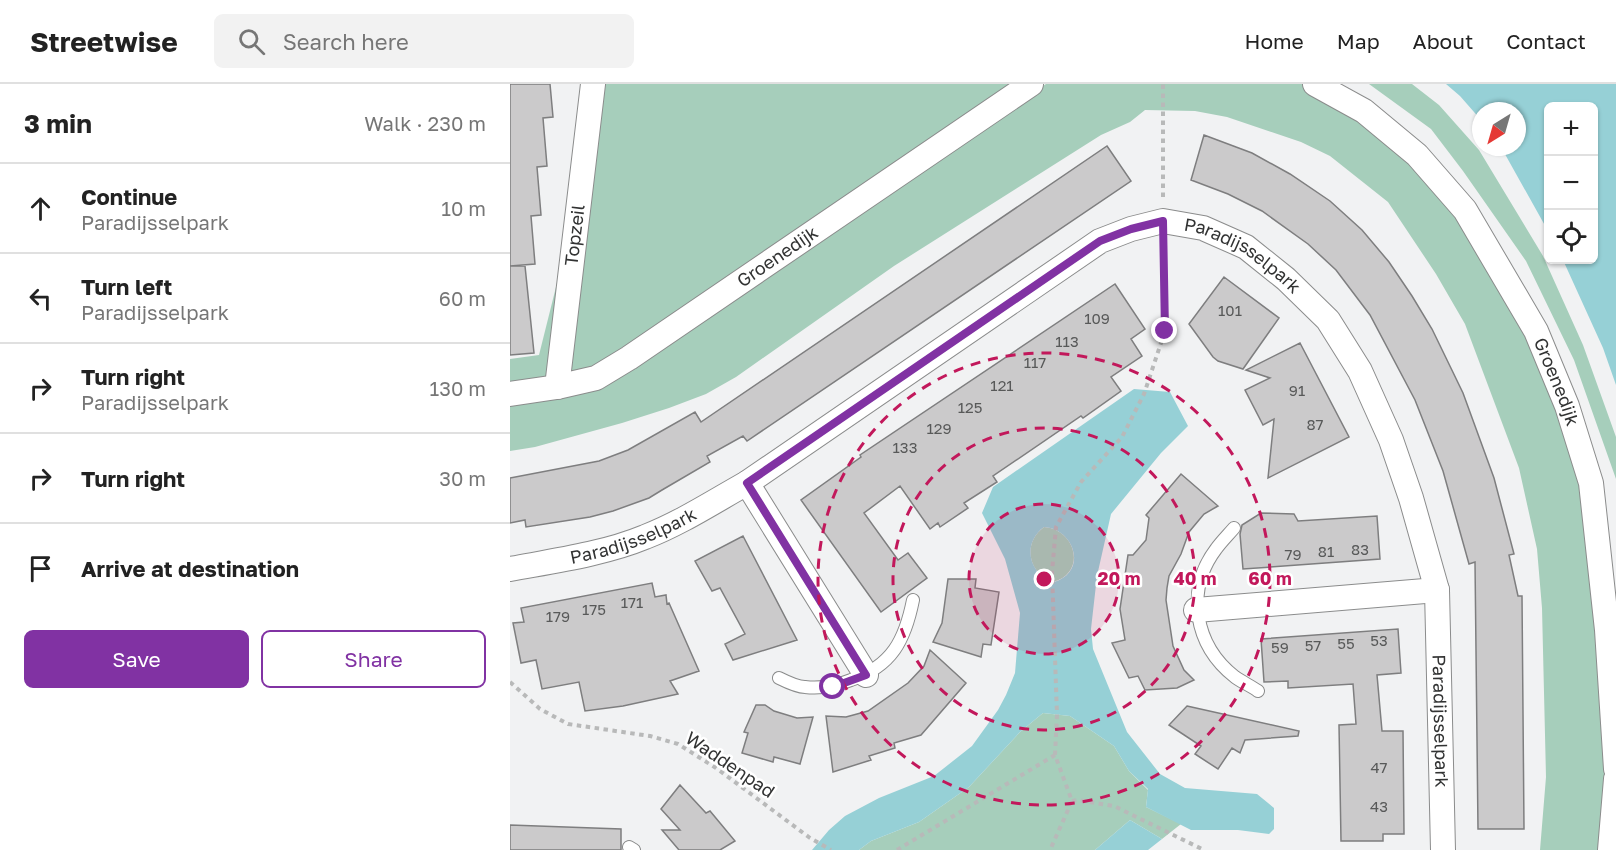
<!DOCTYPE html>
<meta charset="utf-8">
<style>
:root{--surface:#fff;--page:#f2f2f2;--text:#222;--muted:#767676;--line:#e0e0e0;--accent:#8132a3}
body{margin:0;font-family:"Golos Text",sans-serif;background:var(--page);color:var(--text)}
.controls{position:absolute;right:18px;top:18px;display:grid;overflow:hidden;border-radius:9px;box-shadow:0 2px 4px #0004}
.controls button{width:54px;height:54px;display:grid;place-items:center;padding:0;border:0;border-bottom:2px solid var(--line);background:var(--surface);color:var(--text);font:30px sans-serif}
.compass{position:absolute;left:962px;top:18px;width:54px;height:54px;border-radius:50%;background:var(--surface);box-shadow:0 2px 4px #0004;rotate:217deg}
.stop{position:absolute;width:18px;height:18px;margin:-14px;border:4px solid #8132a3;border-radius:50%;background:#fff}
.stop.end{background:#8132a3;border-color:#fff;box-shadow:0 2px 6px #0008}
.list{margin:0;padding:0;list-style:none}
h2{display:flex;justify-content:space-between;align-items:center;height:78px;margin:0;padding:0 24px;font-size:26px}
h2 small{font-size:20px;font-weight:400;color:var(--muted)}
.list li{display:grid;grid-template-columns:39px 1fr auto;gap:18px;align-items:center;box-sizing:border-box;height:90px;padding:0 24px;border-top:2px solid var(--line)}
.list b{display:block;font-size:22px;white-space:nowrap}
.list p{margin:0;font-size:20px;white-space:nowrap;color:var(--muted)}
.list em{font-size:20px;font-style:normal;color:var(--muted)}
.actions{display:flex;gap:12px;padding:18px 24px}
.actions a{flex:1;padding:14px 0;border:2px solid var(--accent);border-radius:9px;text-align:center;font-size:21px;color:var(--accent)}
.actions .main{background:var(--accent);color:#fff}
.icon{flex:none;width:33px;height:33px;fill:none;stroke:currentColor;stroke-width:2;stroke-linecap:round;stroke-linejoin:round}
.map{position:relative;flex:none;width:1106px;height:766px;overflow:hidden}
header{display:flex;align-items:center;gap:36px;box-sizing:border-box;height:84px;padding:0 30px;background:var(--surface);border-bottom:2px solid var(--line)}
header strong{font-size:28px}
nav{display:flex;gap:33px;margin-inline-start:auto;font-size:21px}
.search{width:420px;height:54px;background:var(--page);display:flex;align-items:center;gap:15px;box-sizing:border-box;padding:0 21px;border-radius:9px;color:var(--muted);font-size:22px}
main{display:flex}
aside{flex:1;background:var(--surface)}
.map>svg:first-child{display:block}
.green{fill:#a6cebb}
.water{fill:#96d0d6;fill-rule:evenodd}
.building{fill:#cbcacb;stroke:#7e7e7f;stroke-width:1.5}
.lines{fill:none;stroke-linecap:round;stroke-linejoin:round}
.service-casing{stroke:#8b8c8c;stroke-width:14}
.minor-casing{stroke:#8b8c8c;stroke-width:26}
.path{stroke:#b8b9b9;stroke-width:4;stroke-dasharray:4.5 4.5;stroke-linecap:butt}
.service{stroke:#fff;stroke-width:12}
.minor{stroke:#fff;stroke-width:24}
.route{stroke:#8132a3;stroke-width:8}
.ring{fill:none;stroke:#c2185b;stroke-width:3;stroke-dasharray:10 8}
.labels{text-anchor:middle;stroke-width:5;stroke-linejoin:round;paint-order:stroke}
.number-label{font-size:15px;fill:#585959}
.street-label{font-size:18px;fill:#323333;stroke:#fff}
.centre{fill:#c2185b;stroke:#fff;stroke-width:3}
.ring-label{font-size:18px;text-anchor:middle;font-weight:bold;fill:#c2185b;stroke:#fff;stroke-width:5;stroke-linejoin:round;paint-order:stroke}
</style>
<header>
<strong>Streetwise</strong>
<div class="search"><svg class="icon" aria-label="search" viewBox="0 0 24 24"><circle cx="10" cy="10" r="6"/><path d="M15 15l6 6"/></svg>Search here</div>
<nav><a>Home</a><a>Map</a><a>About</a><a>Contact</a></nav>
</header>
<main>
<aside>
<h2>3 min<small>Walk · 230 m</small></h2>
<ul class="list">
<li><svg class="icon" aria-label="ahead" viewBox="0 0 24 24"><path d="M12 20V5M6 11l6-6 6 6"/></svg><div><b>Continue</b><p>Paradijsselpark</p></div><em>10 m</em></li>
<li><svg class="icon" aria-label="left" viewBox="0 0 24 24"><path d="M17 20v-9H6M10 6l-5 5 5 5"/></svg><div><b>Turn left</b><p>Paradijsselpark</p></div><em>60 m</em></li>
<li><svg class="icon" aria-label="right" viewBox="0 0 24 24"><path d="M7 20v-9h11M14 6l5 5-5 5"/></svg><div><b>Turn right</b><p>Paradijsselpark</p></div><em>130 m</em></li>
<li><svg class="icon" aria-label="right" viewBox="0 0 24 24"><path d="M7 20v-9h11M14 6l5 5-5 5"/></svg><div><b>Turn right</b></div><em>30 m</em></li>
<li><svg class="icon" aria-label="arrive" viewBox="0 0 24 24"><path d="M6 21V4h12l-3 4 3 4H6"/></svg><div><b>Arrive at destination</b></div></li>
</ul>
<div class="actions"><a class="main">Save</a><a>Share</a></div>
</aside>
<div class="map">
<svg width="1106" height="766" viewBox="0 0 1106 766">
<rect width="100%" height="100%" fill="#f1f2f3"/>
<path class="green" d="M 73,0 L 507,0 L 110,268 L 74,287 L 0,299 L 0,275 L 29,271 L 57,159 Z
M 536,0 L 796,0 L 878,48 L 954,122 L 1075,366 L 1101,599 L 1091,766 L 1030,766 L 1036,693 L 1032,524 L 1027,465 L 1009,384 L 955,240 L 926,190 L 878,118 L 820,72 L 791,58 L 717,33 L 685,27 L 635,26 L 620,38 L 591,51 L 384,182 L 226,293 L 196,310 L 159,324 L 112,339 L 25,363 L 0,367 L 0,319 L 46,314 Z
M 859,0 L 902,0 L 929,21 L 969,66 L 1033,172 L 1073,261 L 1106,353 L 1106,395 L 1064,276 L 1016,177 L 953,87 L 921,45 Z
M 534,443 C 565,445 578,488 543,498 C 518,490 512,459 534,443 Z
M 533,629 L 560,632 L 604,662 L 619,687 L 638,706 L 636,723 L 671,740 L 652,755 L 620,736 L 585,766 L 349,766 L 361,757 L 409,738 L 459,703 L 510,648 Z"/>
<path class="water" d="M 936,0 L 1106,0 L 1106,301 L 1093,264 L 1053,176 L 1084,176 L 1084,22 L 1038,22 L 1038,147 L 991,63 L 1007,63 L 1007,27 L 971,27 L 971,36 L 950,12 Z
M 624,305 L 660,308 L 678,342 L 651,369 L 601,430 L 587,492 L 581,545 L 583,565 L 617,648 L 650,690 L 675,704 L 747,710 L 764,724 L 764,745 L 759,750 L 728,746 L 681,746 L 636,723 L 638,705 L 619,687 L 604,662 L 560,632 L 533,629 L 510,648 L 459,703 L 409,738 L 361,757 L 349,766 L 302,766 L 319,746 L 335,732 L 369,714 L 424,692 L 462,662 L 488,626 L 496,611 L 505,589 L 510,529 L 495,475 L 472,429 L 483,403 ZM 534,443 C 565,445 578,488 544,498 C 518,490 512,459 534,443 Z
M 620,736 L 652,755 L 638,766 L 585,766 Z"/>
<path class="building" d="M 0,0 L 40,0 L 43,33 L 33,34 L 37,82 L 27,83 L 31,131 L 21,132 L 25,180 L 0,182 Z
M 694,51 L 742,69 L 780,90 L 820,117 L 852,146 L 879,178 L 902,212 L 922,245 L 953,309 L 984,394 L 1004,470 L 999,471 L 1008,512 L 1012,512 L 1014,745 L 968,745 L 965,478 L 959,480 L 933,387 L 905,316 L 860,231 L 826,186 L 798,160 L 752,127 L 718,110 L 681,96 Z
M 597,62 L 621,97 L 237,357 L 233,352 L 197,372 L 200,378 L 152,406 L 139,414 L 103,427 L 80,433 L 16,443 L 15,436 L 0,439 L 0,394 L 89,377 L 118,366 L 185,328 L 191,338 Z
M 0,182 L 15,182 L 24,269 L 0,271 Z
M 714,193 L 769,234 L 733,285 L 708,277 L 703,273 L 679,240 Z
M 605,200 L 635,245 L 621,255 L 632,272 L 601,293 L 611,307 L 573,334 L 571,332 L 483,392 L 487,398 L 454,419 L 458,424 L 430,443 L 428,439 L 420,445 L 390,402 L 354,429 L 388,476 L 398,469 L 417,494 L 371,528 L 291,416 L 351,373 L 350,371 Z
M 790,259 L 839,353 L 758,394 L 764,335 L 753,341 L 735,306 L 760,294 L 736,286 Z
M 671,390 L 708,422 L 694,430 L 679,448 L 671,470 L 659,492 L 657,504 L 656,516 L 663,562 L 674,586 L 684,596 L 667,604 L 635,606 L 628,592 L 619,594 L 602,559 L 615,556 L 610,525 L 618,471 L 623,471 L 636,456 L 639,434 L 636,431 Z
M 751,429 L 784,430 L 788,437 L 867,432 L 870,475 L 733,485 L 730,450 L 732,441 Z
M 233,452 L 287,556 L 223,576 L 215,560 L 235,550 L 210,504 L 202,507 L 185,477 Z
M 438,495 L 466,495 L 465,504 L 489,508 L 481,561 L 473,560 L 471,573 L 423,558 L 432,539 Z
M 142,499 L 145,513 L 156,511 L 157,520 L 159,519 L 189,587 L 160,597 L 168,610 L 113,622 L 75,627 L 69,598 L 32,605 L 26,576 L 11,579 L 3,539 L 14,538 L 11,524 Z
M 888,545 L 891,589 L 867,591 L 872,647 L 893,647 L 894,750 L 873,750 L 873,757 L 831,757 L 829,641 L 846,640 L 843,600 L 778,604 L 778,597 L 754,598 L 751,555 Z
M 420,566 L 456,599 L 411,651 L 384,659 L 385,664 L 359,672 L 361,676 L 323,688 L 316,632 L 336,633 L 358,627 L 398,599 L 414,582 Z
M 246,621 L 255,621 L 264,627 L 287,634 L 303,633 L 290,680 L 264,673 L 263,678 L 232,669 L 238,649 L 234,648 Z
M 677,622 L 789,647 L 788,652 L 735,656 L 730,669 L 722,664 L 708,685 L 685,670 L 691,662 L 659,641 Z
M 170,701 L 196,729 L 200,727 L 225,757 L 210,766 L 169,766 L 152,746 L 170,746 L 151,725 Z
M 0,741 L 111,745 L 111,766 L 0,766 Z"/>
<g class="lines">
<g class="service-casing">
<path id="service" d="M 724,444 C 718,451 711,458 706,465 C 675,506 684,561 725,593 C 732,598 741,602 748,607
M 269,594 C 277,598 287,603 295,603 C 312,605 326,602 341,596 C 382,582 395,556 403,516
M 119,763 L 124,766"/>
</g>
<g class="minor-casing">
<g id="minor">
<path id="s1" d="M 805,0 L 854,27 L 907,71 L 955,126 L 1026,247 L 1057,322 L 1081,399 L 1097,546 L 1106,685"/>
<path id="s2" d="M 47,303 L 83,0"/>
<path id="s3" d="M 0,310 L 47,303 L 86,294 L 119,274 L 521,0"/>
<path d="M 237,399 L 356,591"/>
<path id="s4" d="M 0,485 C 43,477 94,470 135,453 C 171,439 203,418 237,399 L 590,157 L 621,145 L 653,137 L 693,144 L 736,163 L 776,195 L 818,236 L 850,287 L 881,356 L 901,414 L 927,506 L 933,766"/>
<path d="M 686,526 L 927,506"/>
<path d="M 1100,766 L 1106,695"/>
</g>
</g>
<path class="path" d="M 653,113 L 653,0
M 0,598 L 30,625 L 58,640 L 140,652 L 168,660 L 206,684 L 300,754 L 321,766
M 545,671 L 547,631 L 542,488 L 546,443 L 571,398 L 612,353 L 634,310 L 655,247 L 653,160
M 562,717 L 568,716 L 604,722 L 694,766
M 387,766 L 545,671 L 562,717 L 540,766"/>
<use href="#service" class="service"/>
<use href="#minor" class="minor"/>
</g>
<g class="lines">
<path class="route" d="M 323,603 L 356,591 L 237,399 L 590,157 L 621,145 L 653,137 L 655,247"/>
</g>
<circle cx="534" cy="495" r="75" fill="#c2185b" fill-opacity=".12"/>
<g class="ring">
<circle cx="534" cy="495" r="75"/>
<circle cx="534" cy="495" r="151"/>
<circle cx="534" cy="495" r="226"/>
</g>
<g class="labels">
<g class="number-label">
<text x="720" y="232">101</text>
<text x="587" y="240">109</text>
<text x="557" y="263">113</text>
<text x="525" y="284">117</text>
<text x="492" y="307">121</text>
<text x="787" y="312">91</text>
<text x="460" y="329">125</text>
<text x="805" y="346">87</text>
<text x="429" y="350">129</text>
<text x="395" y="369">133</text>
<text x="850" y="471">83</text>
<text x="816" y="473">81</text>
<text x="783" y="476">79</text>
<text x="122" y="524">171</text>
<text x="84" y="531">175</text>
<text x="48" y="538">179</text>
<text x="869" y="562">53</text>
<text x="836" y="565">55</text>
<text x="803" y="567">57</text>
<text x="770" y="569">59</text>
<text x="869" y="689">47</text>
<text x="869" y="728">43</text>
</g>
<g class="street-label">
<text dy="6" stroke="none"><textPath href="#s2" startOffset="153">Topzeil</textPath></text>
<text dy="6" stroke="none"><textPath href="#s3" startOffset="306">Groenedijk</textPath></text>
<text dy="6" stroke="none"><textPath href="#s4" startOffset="837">Paradijsselpark</textPath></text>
<text dy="6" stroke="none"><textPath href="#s1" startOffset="393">Groenedijk</textPath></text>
<text dy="6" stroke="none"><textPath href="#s4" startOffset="128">Paradijsselpark</textPath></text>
<text dy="6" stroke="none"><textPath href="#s4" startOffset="1370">Paradijsselpark</textPath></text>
<text transform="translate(220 681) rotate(34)" y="6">Waddenpad</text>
</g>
</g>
<circle cx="534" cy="495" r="9" class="centre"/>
<g class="ring-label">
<text x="609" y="501">20 m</text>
<text x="685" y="501">40 m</text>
<text x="760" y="501">60 m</text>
</g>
</svg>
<div class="controls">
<button>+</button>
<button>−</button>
<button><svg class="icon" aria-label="locate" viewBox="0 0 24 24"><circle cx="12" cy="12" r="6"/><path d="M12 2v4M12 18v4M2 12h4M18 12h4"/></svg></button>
</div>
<svg class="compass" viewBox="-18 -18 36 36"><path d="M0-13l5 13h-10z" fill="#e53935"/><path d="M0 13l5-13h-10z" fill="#767676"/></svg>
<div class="stop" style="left:323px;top:603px"></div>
<div class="stop end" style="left:655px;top:247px"></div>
</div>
</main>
